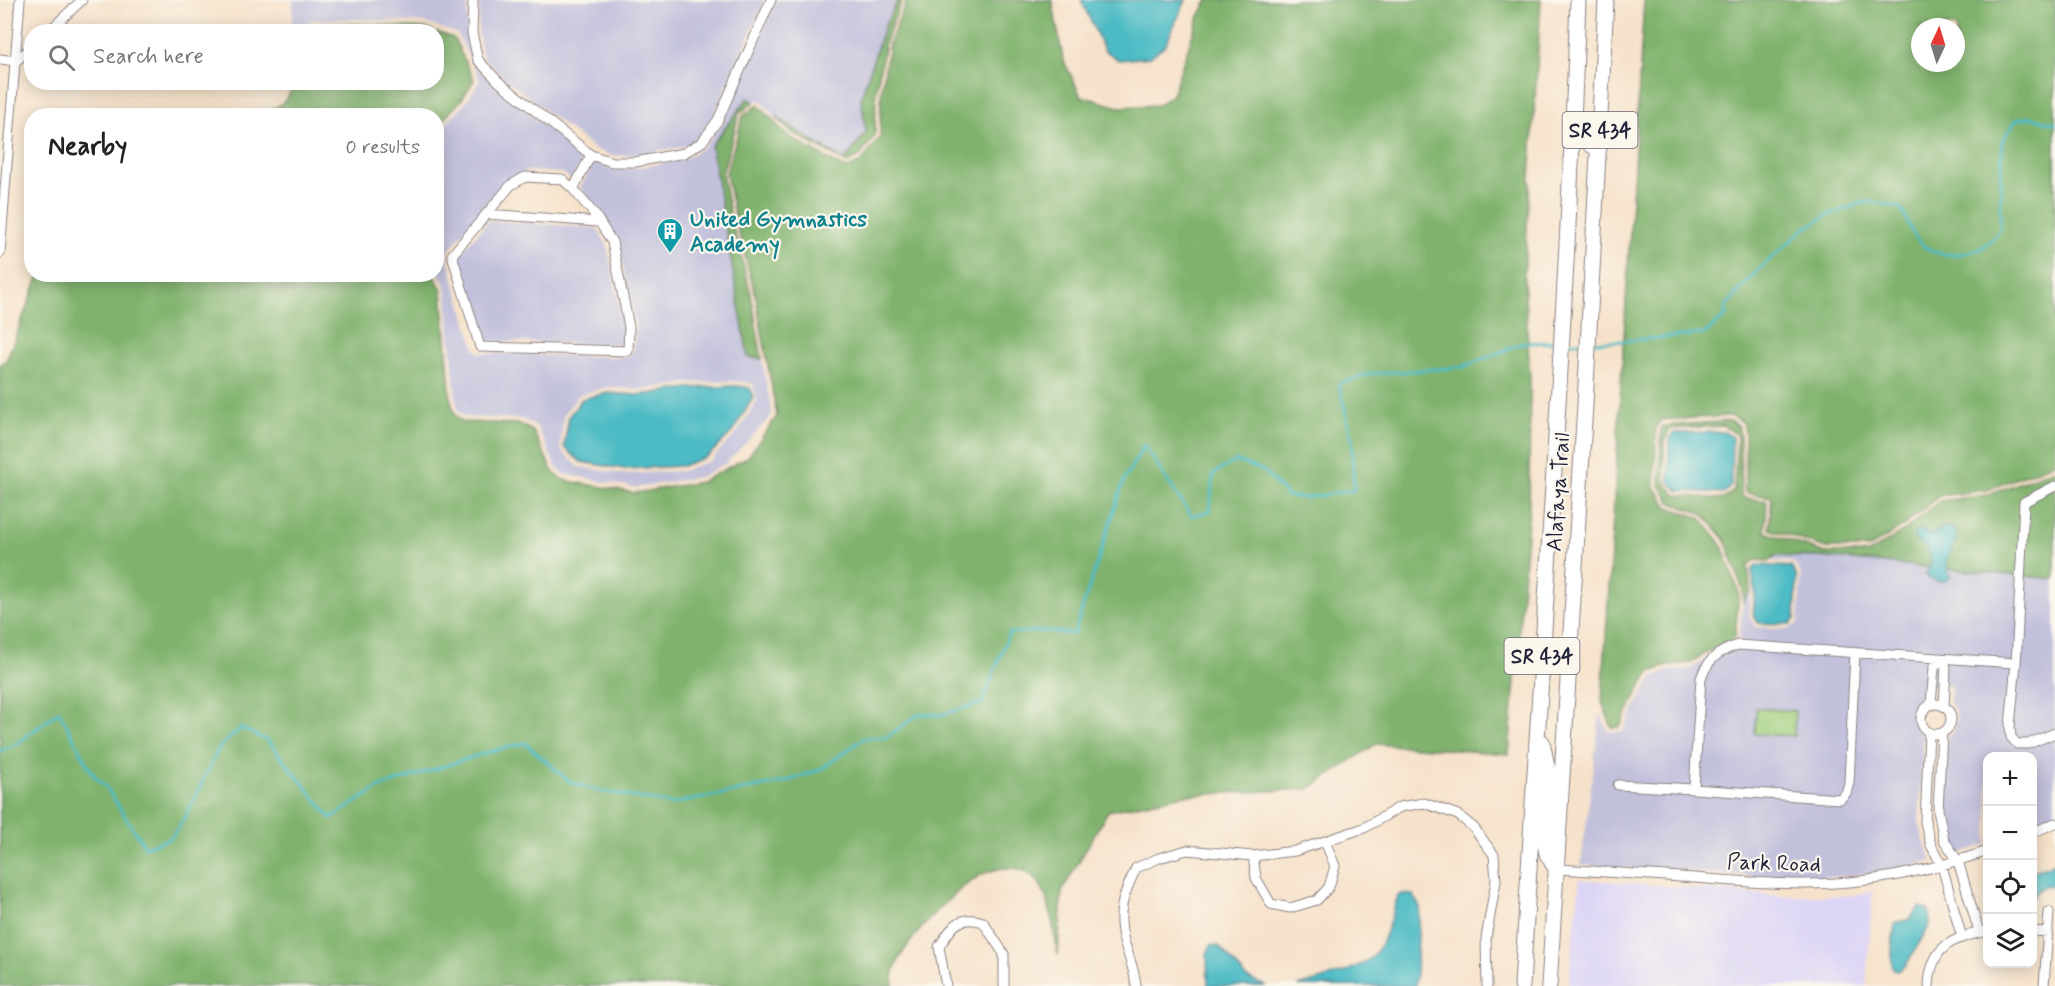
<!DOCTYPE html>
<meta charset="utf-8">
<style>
:root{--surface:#fff;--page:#f6f6f6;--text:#222;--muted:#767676;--line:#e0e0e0}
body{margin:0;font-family:Mynerve,sans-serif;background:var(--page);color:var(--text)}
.controls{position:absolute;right:18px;bottom:18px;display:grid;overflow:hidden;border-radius:12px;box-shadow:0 3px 15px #0003}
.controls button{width:54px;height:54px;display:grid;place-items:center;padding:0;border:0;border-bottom:2px solid var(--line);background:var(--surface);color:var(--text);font:30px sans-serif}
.compass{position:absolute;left:1911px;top:18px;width:54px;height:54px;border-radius:50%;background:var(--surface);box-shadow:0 3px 15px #0003;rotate:4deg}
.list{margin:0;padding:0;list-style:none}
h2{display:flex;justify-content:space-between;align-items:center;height:78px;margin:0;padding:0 24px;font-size:26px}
h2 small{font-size:20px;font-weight:400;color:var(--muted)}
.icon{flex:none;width:33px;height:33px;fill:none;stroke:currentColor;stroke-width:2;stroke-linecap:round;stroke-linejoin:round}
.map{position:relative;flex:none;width:2055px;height:986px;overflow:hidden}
.search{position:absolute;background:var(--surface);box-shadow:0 3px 15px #0003;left:24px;top:24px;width:420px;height:66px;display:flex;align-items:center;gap:15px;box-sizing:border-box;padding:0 21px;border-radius:24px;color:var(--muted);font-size:22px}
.panel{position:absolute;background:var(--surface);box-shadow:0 3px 15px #0003;left:24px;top:108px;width:420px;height:174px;border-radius:24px}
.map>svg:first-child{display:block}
.built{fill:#ddd5f6}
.industrial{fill:#c2c1dc;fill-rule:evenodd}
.green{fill:#a0cf7e;stroke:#61785c;stroke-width:1.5}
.forest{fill:#80b26d;stroke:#516a54;stroke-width:1.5;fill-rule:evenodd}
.water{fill:#4dbbc5;stroke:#386e80;stroke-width:1.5}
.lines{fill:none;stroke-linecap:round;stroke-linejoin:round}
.stream{stroke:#4dbbc5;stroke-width:3}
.minor-casing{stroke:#8c8282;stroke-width:11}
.primary-casing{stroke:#8c8282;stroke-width:17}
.minor{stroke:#fff;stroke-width:9}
.primary{stroke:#fff;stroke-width:15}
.labels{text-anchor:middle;stroke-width:4.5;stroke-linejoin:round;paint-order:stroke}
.shield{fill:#fbf7ec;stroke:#636270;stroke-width:1.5}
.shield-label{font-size:21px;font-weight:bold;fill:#22223b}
.culture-label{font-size:22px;font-weight:bold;fill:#0d838f;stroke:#fbf7ec;text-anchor:start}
.street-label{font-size:22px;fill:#22223b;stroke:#fbf7ec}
</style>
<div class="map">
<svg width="2055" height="986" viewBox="0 0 2055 986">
<rect width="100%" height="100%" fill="#fbf7ec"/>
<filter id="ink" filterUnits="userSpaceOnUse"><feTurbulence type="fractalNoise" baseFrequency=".0167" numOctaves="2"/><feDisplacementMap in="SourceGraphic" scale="12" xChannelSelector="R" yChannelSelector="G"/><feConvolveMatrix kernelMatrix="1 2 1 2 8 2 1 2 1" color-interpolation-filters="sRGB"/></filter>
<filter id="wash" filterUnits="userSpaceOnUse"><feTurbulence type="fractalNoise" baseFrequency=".008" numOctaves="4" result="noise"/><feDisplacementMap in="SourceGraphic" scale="24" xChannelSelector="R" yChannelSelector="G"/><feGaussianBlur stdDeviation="1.35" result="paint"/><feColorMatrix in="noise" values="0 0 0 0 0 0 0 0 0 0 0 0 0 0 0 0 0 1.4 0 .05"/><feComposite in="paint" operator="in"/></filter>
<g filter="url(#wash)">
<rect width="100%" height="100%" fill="#f6e2ca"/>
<path class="built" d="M 1580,879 L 1782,896 L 1849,896 L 1873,891 L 1866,986 L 1568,986 Z"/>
<path class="industrial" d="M 293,0 L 468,0 L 467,33 L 475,65 L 496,87 L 584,157 L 571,180 L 563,173 L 526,171 L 509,180 L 484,207 L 482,207 L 481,211 L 448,251 L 447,257 L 475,349 L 480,353 L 628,357 L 633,351 L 635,325 L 618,241 L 605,220 L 605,216 L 602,216 L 580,188 L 594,162 L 612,169 L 635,168 L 684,159 L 704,147 L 722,124 L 777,0 L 898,0 L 884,27 L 861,97 L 866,133 L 843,161 L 776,117 L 761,101 L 757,100 L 754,102 L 749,99 L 712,146 L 748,357 L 762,359 L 772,414 L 768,420 L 726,463 L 700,477 L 636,488 L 564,474 L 557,469 L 537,427 L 522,419 L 465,417 L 459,412 L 456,401 L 446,288 L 437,268 L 436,134 L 465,103 L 479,82 L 479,77 L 457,34 L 426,23 L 357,19 L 312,20 L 292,29 ZM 737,381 L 753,384 L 757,401 L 736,434 L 710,461 L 682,471 L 625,474 L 579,467 L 560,449 L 564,414 L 579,395 L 607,387 L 639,390 L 688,383 Z
M 479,0 L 765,0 L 713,117 L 698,137 L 682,147 L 634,155 L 613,156 L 594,149 L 503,77 L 483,57 L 478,33 Z
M 489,220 L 597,228 L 607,245 L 624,327 L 623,345 L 484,341 L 458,256 Z
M 1773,556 L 1821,557 L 2055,579 L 2055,817 L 2033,826 L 2032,756 L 1988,756 L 1987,844 L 1960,854 L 1949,837 L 1944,809 L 1947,737 L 1954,730 L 1957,719 L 1955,710 L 1950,703 L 1951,686 L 1941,685 L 1939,698 L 1937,698 L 1937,686 L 1927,685 L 1926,701 L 1919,708 L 1916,720 L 1918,729 L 1923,736 L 1919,822 L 1926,847 L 1933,861 L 1892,870 L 1848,876 L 1813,878 L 1756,876 L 1581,865 L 1600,713 L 1609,732 L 1623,731 L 1646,687 L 1653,677 L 1668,671 L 1691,668 L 1739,641 L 1743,602 L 1751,590 L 1749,616 L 1755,627 L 1789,629 L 1798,623 L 1801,574 L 1793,562 L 1770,561 Z"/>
<path class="green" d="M 1756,708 L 1795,711 L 1794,736 L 1755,734 Z"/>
<path class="forest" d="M 898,0 L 902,0 L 885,42 L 876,92 L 875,136 L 859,157 L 847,163 L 792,133 L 776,117 L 844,161 L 866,133 L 861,97 L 884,27 Z
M 907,0 L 1052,0 L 1063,59 L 1081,96 L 1119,107 L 1158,105 L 1172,95 L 1199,16 L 1208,0 L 1541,0 L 1524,278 L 1530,378 L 1529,510 L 1509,754 L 1376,744 L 1309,789 L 1184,795 L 1108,811 L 1062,891 L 1058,955 C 1054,935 1050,891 1034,877 C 1022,867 1005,866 990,871 C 961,881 906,939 895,968 C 893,973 893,980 893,986 L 0,986 L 0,365 L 7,359 L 39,275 L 434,275 L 442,290 L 451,402 L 455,415 L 463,422 L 519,424 L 533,431 L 553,472 L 563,480 L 635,493 L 701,482 L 748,457 L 777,416 L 755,293 L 736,223 L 726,173 L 743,116 L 758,105 L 789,137 L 846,169 L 861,162 L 880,138 L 881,93 L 889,44 Z
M 1644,0 L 2055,0 L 2055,463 L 1987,490 L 1939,496 L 1902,527 L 1869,548 L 1826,548 L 1769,529 L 1772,497 L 1745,493 L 1745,434 L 1742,422 L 1731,416 L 1661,420 L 1656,427 L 1655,487 L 1668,507 L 1701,518 L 1721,543 L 1739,593 L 1735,637 L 1689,663 L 1667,666 L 1651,672 L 1642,684 L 1620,727 L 1612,728 L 1602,702 ZM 1920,27 L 1956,27 L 1956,63 L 1920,63 Z
M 357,24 L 425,28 L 434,31 L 298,31 L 312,25 Z
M 437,32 L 454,38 L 474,80 L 462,99 L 437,127 L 436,116 L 259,115 C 273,109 294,101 291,83 L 436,82 Z
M 748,98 L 754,102 L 739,114 L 722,174 L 732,224 L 751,294 L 762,359 L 748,357 L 711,146 Z
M 1730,421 L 1738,426 L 1740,435 L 1741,495 L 1745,498 L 1767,501 L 1765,532 L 1825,553 L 1869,553 L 1904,531 L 1940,501 L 1988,495 L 2055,469 L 2055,579 L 1821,557 L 1774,556 L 1770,561 L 1755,560 L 1748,566 L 1751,590 L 1743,602 L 1743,591 L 1725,539 L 1703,514 L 1671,503 L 1660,485 L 1661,429 L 1663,426 ZM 1724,426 L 1736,434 L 1737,437 L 1734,490 L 1724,499 L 1676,495 L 1665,482 L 1664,442 L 1670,429 Z"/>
<path class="water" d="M 1081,0 L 1186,0 L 1165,45 L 1150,57 L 1119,60 L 1104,50 Z
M 737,386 L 750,388 L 753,398 L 733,431 L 708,456 L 682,466 L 625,469 L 581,462 L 564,447 L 569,416 L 582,399 L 607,393 L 639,395 L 689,388 Z
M 1724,432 L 1732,437 L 1731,486 L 1724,493 L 1679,491 L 1669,482 L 1669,442 L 1673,433 Z
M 1945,527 L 1954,529 L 1957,538 C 1951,554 1941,558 1951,577 C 1942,585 1933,581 1925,575 C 1931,567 1934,555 1925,547 C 1921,543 1917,543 1914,537 L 1916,532 L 1921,530 L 1931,535 Z
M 1756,565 L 1791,567 L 1797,577 L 1795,619 L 1790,624 L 1758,623 L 1753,615 L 1755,590 L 1752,570 Z
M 2055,863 L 2055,887 L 2046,885 L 2035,893 L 2033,898 L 2033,871 Z
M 1401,894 L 1413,895 L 1420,907 L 1415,986 L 1298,986 C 1321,979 1354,972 1372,957 C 1384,946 1392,912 1398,896 Z
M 1920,907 L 1929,910 L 1930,925 L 1906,965 L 1898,971 L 1892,967 C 1891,960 1893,928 1896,922 L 1908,920 Z
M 1211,945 L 1219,946 L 1248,979 L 1266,986 L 1208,986 L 1207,954 Z"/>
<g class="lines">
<path class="stream" d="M 1565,342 L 1583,342
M 1592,342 L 1622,341 L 1704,334 L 1727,315 L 1724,308 L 1755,273 L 1804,229 L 1828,215 L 1869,201 L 1901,208 C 1908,222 1914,240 1927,248 C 1941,258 1968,255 1983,247 C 1989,243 1995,235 2000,230 L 2002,141 L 2016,120 L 2029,117 L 2055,123
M 0,751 L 18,743 L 59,711 L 93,774 L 106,787 L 145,847 L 171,838 L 184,819 L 219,748 L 241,728 L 268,741 L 331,818 L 380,787 L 485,753 L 525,743 L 570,782 L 595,790 L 672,804 L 784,782 L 820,770 L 864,738 L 887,737 L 919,714 L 940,715 L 982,703 L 1009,633 L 1044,631 L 1074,634 L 1124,480 L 1144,445 L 1191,516 L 1210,511 L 1213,474 L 1236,461 L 1264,471 L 1287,496 L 1305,498 L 1354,490 L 1352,440 L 1339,384 L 1369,374 L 1463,367 L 1523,343 L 1556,342"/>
</g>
</g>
<g filter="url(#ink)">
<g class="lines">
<g class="minor-casing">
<path id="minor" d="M 473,0 L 472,33 L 478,60 L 499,82 L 591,155 L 612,162 L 635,162 L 684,153 L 702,142 L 718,120 L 771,0
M 48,32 L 82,0
M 0,59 L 16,61 L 32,47
M 573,189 L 562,179 L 525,177 L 511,185 L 452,255 L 480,347 L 628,351 L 629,327 L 612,242 L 595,215 L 573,189 L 591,155
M 486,214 L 599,222
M 0,253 L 20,0
M 1855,653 L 1849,783 L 1846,793 L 1840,799 L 1694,789 L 1701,678 C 1708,659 1719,651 1738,645 L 2016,663 L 2024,502 L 2055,486
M 2016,663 L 2010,726 L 2011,737 L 2017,744 L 2028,744 L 2055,733
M1921 719a15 15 0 1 1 30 0a15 15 0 1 1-30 0Z
M 1931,705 L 1934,667 L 1941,659 L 1946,667 L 1944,706
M 1929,732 L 1925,822 L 1931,845 L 1942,866 L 1962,938
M 1942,733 L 1938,810 L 1944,840 L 1958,861 L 1979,932
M 1618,785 L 1694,789
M 2032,833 L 2055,823
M 1253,856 L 1256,878 L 1271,904 L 1290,908 L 1317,900 L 1329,887 L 1335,866 L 1325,841
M 1556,869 C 1611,872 1666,876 1721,880 C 1763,883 1807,886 1849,882 C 1897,878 1943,866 1988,851
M 2032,931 L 2048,932
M 946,986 L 939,947 C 951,928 958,914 983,922 L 1004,954 L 1004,986
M 1136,986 C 1135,970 1128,956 1124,941 C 1116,911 1124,894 1136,868 L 1159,858 L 1187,850 L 1253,856 L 1295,851 L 1364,828 L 1400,807 L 1424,803 L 1458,815 L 1474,828 L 1494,855 L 1496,881 L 1486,938 L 1487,986
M 1929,986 C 1931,946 1951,938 1988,931
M 2044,986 L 2049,912"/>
</g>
<g class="primary-casing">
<path id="primary" d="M 1577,119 C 1582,132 1584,144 1599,149
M 1542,742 L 1548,771 L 1545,842 L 1547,854 L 1556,869
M 1522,986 C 1541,657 1566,329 1578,0
M 1549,986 L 1585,405 L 1606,0"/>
</g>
<use href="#minor" class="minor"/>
<use href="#primary" class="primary"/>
</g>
</g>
<defs>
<g id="building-pin" transform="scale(1.35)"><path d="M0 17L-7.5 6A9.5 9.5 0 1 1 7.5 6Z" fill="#0f9aa8" stroke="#fbf7ec"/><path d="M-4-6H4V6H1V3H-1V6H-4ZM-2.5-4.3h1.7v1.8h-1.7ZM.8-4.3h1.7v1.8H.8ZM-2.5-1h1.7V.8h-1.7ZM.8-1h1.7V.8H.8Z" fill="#fff"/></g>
</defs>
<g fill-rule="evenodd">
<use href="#building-pin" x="670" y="231"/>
</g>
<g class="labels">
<g class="shield">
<rect x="1562.5" y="112" width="75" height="36" rx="4.5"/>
<rect x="1504.5" y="638" width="75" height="36" rx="4.5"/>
</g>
<g class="shield-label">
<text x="1600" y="137">SR 434</text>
<text x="1542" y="663">SR 434</text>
</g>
<g class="culture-label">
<text x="690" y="226">United Gymnastics<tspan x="690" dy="25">Academy</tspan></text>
</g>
<g class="street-label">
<text transform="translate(1557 492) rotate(-86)" y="8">Alafaya Trail</text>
<text transform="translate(1774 862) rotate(2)" y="8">Park Road</text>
</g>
</g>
</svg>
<div class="controls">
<button>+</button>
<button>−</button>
<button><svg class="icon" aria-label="locate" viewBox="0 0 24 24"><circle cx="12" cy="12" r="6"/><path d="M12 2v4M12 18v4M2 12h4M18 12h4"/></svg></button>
<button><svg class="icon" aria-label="layers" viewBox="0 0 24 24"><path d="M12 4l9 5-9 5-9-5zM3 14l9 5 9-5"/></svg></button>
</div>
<svg class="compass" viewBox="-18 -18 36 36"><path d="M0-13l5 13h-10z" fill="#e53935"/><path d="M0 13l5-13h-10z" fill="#767676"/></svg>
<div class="search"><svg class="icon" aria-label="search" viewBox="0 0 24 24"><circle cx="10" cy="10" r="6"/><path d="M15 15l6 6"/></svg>Search here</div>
<section class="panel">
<h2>Nearby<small>0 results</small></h2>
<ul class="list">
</ul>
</section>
</div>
